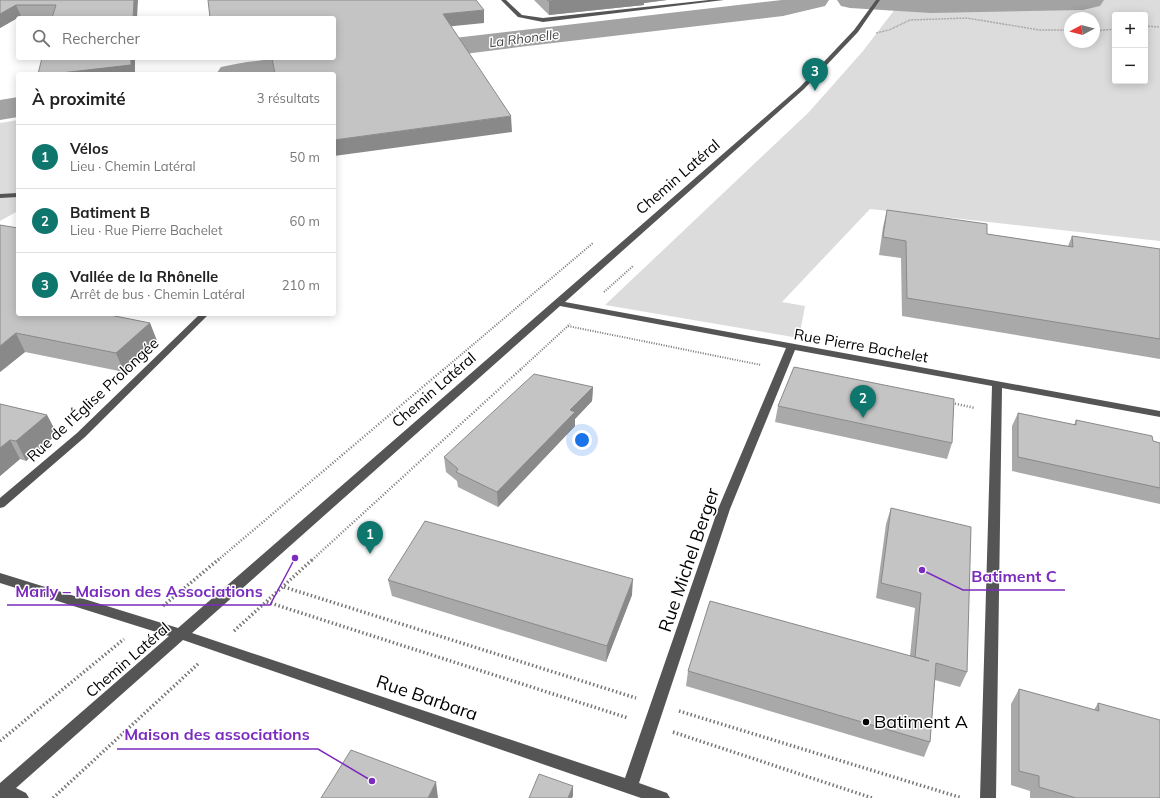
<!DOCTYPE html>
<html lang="fr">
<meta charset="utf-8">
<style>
:root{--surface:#fff;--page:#f2f2f2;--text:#222;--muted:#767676;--line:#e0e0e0;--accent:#0f766e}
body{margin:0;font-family:Mulish,sans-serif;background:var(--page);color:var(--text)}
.controls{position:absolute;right:12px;top:12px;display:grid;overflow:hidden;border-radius:4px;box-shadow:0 2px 10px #0003}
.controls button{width:36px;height:36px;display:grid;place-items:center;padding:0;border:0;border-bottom:1px solid var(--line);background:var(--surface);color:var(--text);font:20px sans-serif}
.compass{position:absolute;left:1064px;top:12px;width:36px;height:36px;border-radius:50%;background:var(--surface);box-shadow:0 2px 10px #0003;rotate:263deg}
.you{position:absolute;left:582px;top:440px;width:14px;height:14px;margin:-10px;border:3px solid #fff;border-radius:50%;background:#1a73e8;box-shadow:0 0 0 6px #1a73e833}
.badge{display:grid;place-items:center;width:26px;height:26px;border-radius:50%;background:var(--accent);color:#fff;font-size:13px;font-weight:700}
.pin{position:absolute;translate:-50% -33px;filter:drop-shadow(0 1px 2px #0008)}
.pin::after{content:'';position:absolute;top:21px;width:14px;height:12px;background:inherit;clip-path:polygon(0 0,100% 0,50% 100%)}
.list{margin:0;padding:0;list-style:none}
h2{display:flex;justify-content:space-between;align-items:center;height:52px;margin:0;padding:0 16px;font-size:17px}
h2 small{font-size:13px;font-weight:400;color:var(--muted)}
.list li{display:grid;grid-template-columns:26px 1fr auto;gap:12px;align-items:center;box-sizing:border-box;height:64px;padding:0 16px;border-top:1px solid var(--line)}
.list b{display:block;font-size:15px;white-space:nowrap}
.list p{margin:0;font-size:13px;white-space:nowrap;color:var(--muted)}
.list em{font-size:13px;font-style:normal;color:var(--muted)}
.icon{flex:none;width:22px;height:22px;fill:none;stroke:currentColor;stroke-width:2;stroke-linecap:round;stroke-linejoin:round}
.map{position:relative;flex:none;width:1160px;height:798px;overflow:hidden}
.search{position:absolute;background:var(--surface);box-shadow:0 2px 10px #0003;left:16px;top:16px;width:320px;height:44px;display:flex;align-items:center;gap:10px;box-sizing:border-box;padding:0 14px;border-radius:4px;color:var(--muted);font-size:15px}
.panel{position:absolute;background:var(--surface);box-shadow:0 2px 10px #0003;left:16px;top:72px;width:320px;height:244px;border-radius:4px}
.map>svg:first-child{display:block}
.green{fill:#dcdcdc;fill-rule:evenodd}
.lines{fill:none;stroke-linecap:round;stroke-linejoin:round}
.river{fill:#a3a3a3;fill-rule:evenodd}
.path-far3{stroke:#777;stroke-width:1.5;stroke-dasharray:0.5 1;stroke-linecap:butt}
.path-far2{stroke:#777;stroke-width:2;stroke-dasharray:1 1.5;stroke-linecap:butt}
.path-far1{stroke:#777;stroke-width:2.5;stroke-dasharray:1 2;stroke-linecap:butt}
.path{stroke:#777;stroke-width:3.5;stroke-dasharray:1.5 2.5;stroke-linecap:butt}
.minor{fill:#555;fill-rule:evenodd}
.wall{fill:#a9a9a9}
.shaded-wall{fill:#898989}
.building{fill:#c4c4c4;stroke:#898989}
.poi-dot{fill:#000;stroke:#fff;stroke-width:1.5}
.labels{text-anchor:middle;stroke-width:3;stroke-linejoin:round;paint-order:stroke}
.far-water-label{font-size:13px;font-style:italic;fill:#444;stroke:#fff}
.street-label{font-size:15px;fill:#000;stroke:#fff}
.near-street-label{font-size:18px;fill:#000;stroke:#fff}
.near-poi-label{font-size:18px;fill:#000;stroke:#fff;text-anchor:start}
.leader{fill:none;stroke:#7b2cbf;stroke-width:1.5}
.callout-dot{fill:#7b2cbf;stroke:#fff;stroke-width:1.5}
.callout-label{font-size:16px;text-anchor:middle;font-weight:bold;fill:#7b2cbf;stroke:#fff;stroke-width:3;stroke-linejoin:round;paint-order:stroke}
</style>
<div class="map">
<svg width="1160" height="798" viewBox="0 0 1160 798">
<rect width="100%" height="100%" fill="#fff"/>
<path class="green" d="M 902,0 L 1160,0 L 1160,241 L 870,209 L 782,302 L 805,306 L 799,338 L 605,305 L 809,112 L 863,51 ZM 1115,15 L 1145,15 L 1145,81 L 1115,81 ZM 1070,18 L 1094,18 L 1094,42 L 1070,42 Z
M 18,120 L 18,211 L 0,221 L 0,123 Z"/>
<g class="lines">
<path class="river" d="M 782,0 L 829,0 L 825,6 L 783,16 L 519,47 L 306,74 L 216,74 L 221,67 C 258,58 296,58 334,58 L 334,52 Z
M 837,0 L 1104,0 L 1100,6 L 1083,10 L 931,13 L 850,8 L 841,6 Z
M 18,97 L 18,117 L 0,120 L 0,100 Z"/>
<path class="path-far3" d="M 1145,26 L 1160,27
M 1094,31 L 1115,29
M 876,33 L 889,30 L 910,20 L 967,18 L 1039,30 L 1070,30"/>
<path class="path-far2" d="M 604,292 L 633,266
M 568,326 L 761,365
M 443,370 L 593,243
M 520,370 L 570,324"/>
<path class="path-far1" d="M 952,403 L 975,408
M 218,560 L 444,369
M 312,560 L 521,369"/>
<path class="path" d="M 284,587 L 636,698
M 267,602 L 628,718
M 163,606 L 219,559
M 234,631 L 313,559
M 679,711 L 962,798
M 673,732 L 872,798
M 0,741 L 124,639
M 53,798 L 199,663"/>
<path class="minor" d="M 501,0 L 506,0 L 522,15 L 543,18 L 709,0 L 724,0 L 543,22 L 518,17 Z
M 876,0 L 880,0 L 858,32 L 804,89 L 565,302 L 1160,411 L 1160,417 L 1002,388 L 996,798 L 980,798 L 992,386 L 795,350 L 730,509 L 639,783 L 667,793 L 670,798 L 641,798 L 183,640 L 16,788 L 26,793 L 29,798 L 0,798 L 0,783 L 169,636 L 0,583 L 0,573 L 178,628 L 800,87 L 854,30 ZM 560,306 L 786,348 L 718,509 L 625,778 L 192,633 Z
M 18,193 L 18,197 L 0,198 L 0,194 Z
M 200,314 L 209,314 L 85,437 L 4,507 L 0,508 L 0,498 L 77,433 Z"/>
</g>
<path class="wall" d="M 0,0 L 138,0 L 53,17 L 21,16 L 0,28 Z
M 534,0 L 667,0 L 644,3 L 644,5 L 549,15 Z
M 887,210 L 987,234 L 1068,246 L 1072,236 L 1160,249 L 1160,359 L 902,316 L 901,258 L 879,255 L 883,227 Z
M 18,314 L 150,323 L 157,341 L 124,372 L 25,352 L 0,372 Z
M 593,387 L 592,401 L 575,419 L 575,426 L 498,507 L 458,487 L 457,481 L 446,472 L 444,457 Z
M 0,404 L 47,415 L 57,434 L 26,461 L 20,459 L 0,476 Z
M 778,406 L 952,443 L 947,459 L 775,422 Z
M 1018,413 L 1074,425 L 1076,420 L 1160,443 L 1160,504 L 1012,471 L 1012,426 Z
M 891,508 L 967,672 L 960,687 L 935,680 L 930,742 L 924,757 L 686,686 L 688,671 L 910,656 L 915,608 L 876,598 L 886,524 Z
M 388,580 L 632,595 L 606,662 L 392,596 Z
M 1019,689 L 1094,710 L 1098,703 L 1160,798 L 1030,798 L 1030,791 L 1011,785 L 1011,704 Z"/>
<path class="shaded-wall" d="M 134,0 L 138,0 L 137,18 L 133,18 Z
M 564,0 L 667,0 L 644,3 L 644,5 L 549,15 L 549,1 Z
M 16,5 L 21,16 L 0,28 L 0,14 Z
M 484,10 L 484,23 L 444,27 L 443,14 Z
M 131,58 L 135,58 L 135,74 L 52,74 Z
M 511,116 L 512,132 L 334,156 L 334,140 Z
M 150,323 L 157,341 L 124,372 L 116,353 Z
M 16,333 L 25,352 L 0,372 L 0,346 Z
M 593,387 L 592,401 L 575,419 L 575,426 L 498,507 L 497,492 L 570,410 Z
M 47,415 L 57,434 L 26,461 L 16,441 Z
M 10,440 L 20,459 L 0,476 L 0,448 Z
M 633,579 L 632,595 L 606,662 L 607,646 Z
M 436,782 L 438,798 L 428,798 Z
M 573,786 L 573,796 L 572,798 L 568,798 Z"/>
<path class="building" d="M 0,0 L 134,0 L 133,18 L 52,18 L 56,5 L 16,5 L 0,14 Z
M 208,0 L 476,0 L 484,10 L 443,14 L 511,116 L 334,140 L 334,74 L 275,74 L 272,58 L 334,58 L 334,18 L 210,18 Z
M 547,0 L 564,0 L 549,1 Z
M 42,58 L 131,58 L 131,65 L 52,74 L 38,74 Z
M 887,210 L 987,224 L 987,234 L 1073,247 L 1072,236 L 1160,249 L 1160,339 L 907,298 L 906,241 L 883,237 Z
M 0,225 L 18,228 L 18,314 L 105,314 L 150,323 L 116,353 L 16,333 L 0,346 Z
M 794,367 L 954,399 L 952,443 L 778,406 Z
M 534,374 L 593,387 L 570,410 L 575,412 L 497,492 L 456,472 L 458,469 L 444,457 Z
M 0,404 L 47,415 L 16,441 L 10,440 L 0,448 Z
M 1018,413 L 1076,425 L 1076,420 L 1152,436 L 1153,441 L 1160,443 L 1160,488 L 1018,457 Z
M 891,508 L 971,527 L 967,672 L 936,663 L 930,742 L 688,671 L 710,601 L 929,661 L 915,657 L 921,593 L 881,583 Z
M 425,521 L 633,579 L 607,646 L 388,580 Z
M 1019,689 L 1099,711 L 1098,703 L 1160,720 L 1160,798 L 1076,798 L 1039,787 L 1039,776 L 1019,771 Z
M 351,750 L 436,782 L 428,798 L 321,798 Z
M 539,774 L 573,786 L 568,798 L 529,798 Z"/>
<circle class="poi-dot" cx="866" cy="722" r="4"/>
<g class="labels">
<g class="far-water-label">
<text transform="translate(524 38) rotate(-7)" y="5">La Rhonelle</text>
</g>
<g class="street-label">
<text transform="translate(678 177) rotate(-41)" y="5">Chemin Latéral</text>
<text transform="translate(861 346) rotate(10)" y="5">Rue Pierre Bachelet</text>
<text transform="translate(434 390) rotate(-41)" y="5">Chemin Latéral</text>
<text transform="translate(93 400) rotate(-43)" y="5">Rue de l'Église Prolongée</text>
<text transform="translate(128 660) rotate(-41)" y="5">Chemin Latéral</text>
</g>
<g class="near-street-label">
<text transform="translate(689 560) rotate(-71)" y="6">Rue Michel Berger</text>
<text transform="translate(427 698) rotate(19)" y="6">Rue Barbara</text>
</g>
<g class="near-poi-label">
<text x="874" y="728">Batiment A</text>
</g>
</g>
<path class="leader" d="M922 570L963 590H1065M295 558L270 605H7M372 781L318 749H117"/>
<g class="callout-dot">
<circle cx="922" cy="570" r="4"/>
<circle cx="295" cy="558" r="4"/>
<circle cx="372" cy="781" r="4"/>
</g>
<g class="callout-label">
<text x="1014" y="582">Batiment C</text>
<text x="139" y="597">Marly – Maison des Associations</text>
<text x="217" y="740">Maison des associations</text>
</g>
</svg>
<div class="controls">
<button>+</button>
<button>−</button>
</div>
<svg class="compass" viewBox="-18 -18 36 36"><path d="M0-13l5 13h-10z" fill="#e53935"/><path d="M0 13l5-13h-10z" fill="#767676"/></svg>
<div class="you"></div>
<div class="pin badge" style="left:370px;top:554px">1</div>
<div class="pin badge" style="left:863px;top:418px">2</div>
<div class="pin badge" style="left:815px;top:91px">3</div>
<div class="search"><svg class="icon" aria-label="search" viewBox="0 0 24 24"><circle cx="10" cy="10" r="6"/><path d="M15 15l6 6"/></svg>Rechercher</div>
<section class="panel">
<h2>À proximité<small>3 résultats</small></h2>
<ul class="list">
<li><span class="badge">1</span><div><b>Vélos</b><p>Lieu · Chemin Latéral</p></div><em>50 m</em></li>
<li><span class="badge">2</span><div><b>Batiment B</b><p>Lieu · Rue Pierre Bachelet</p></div><em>60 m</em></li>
<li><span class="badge">3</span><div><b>Vallée de la Rhônelle</b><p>Arrêt de bus · Chemin Latéral</p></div><em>210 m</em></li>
</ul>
</section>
</div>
